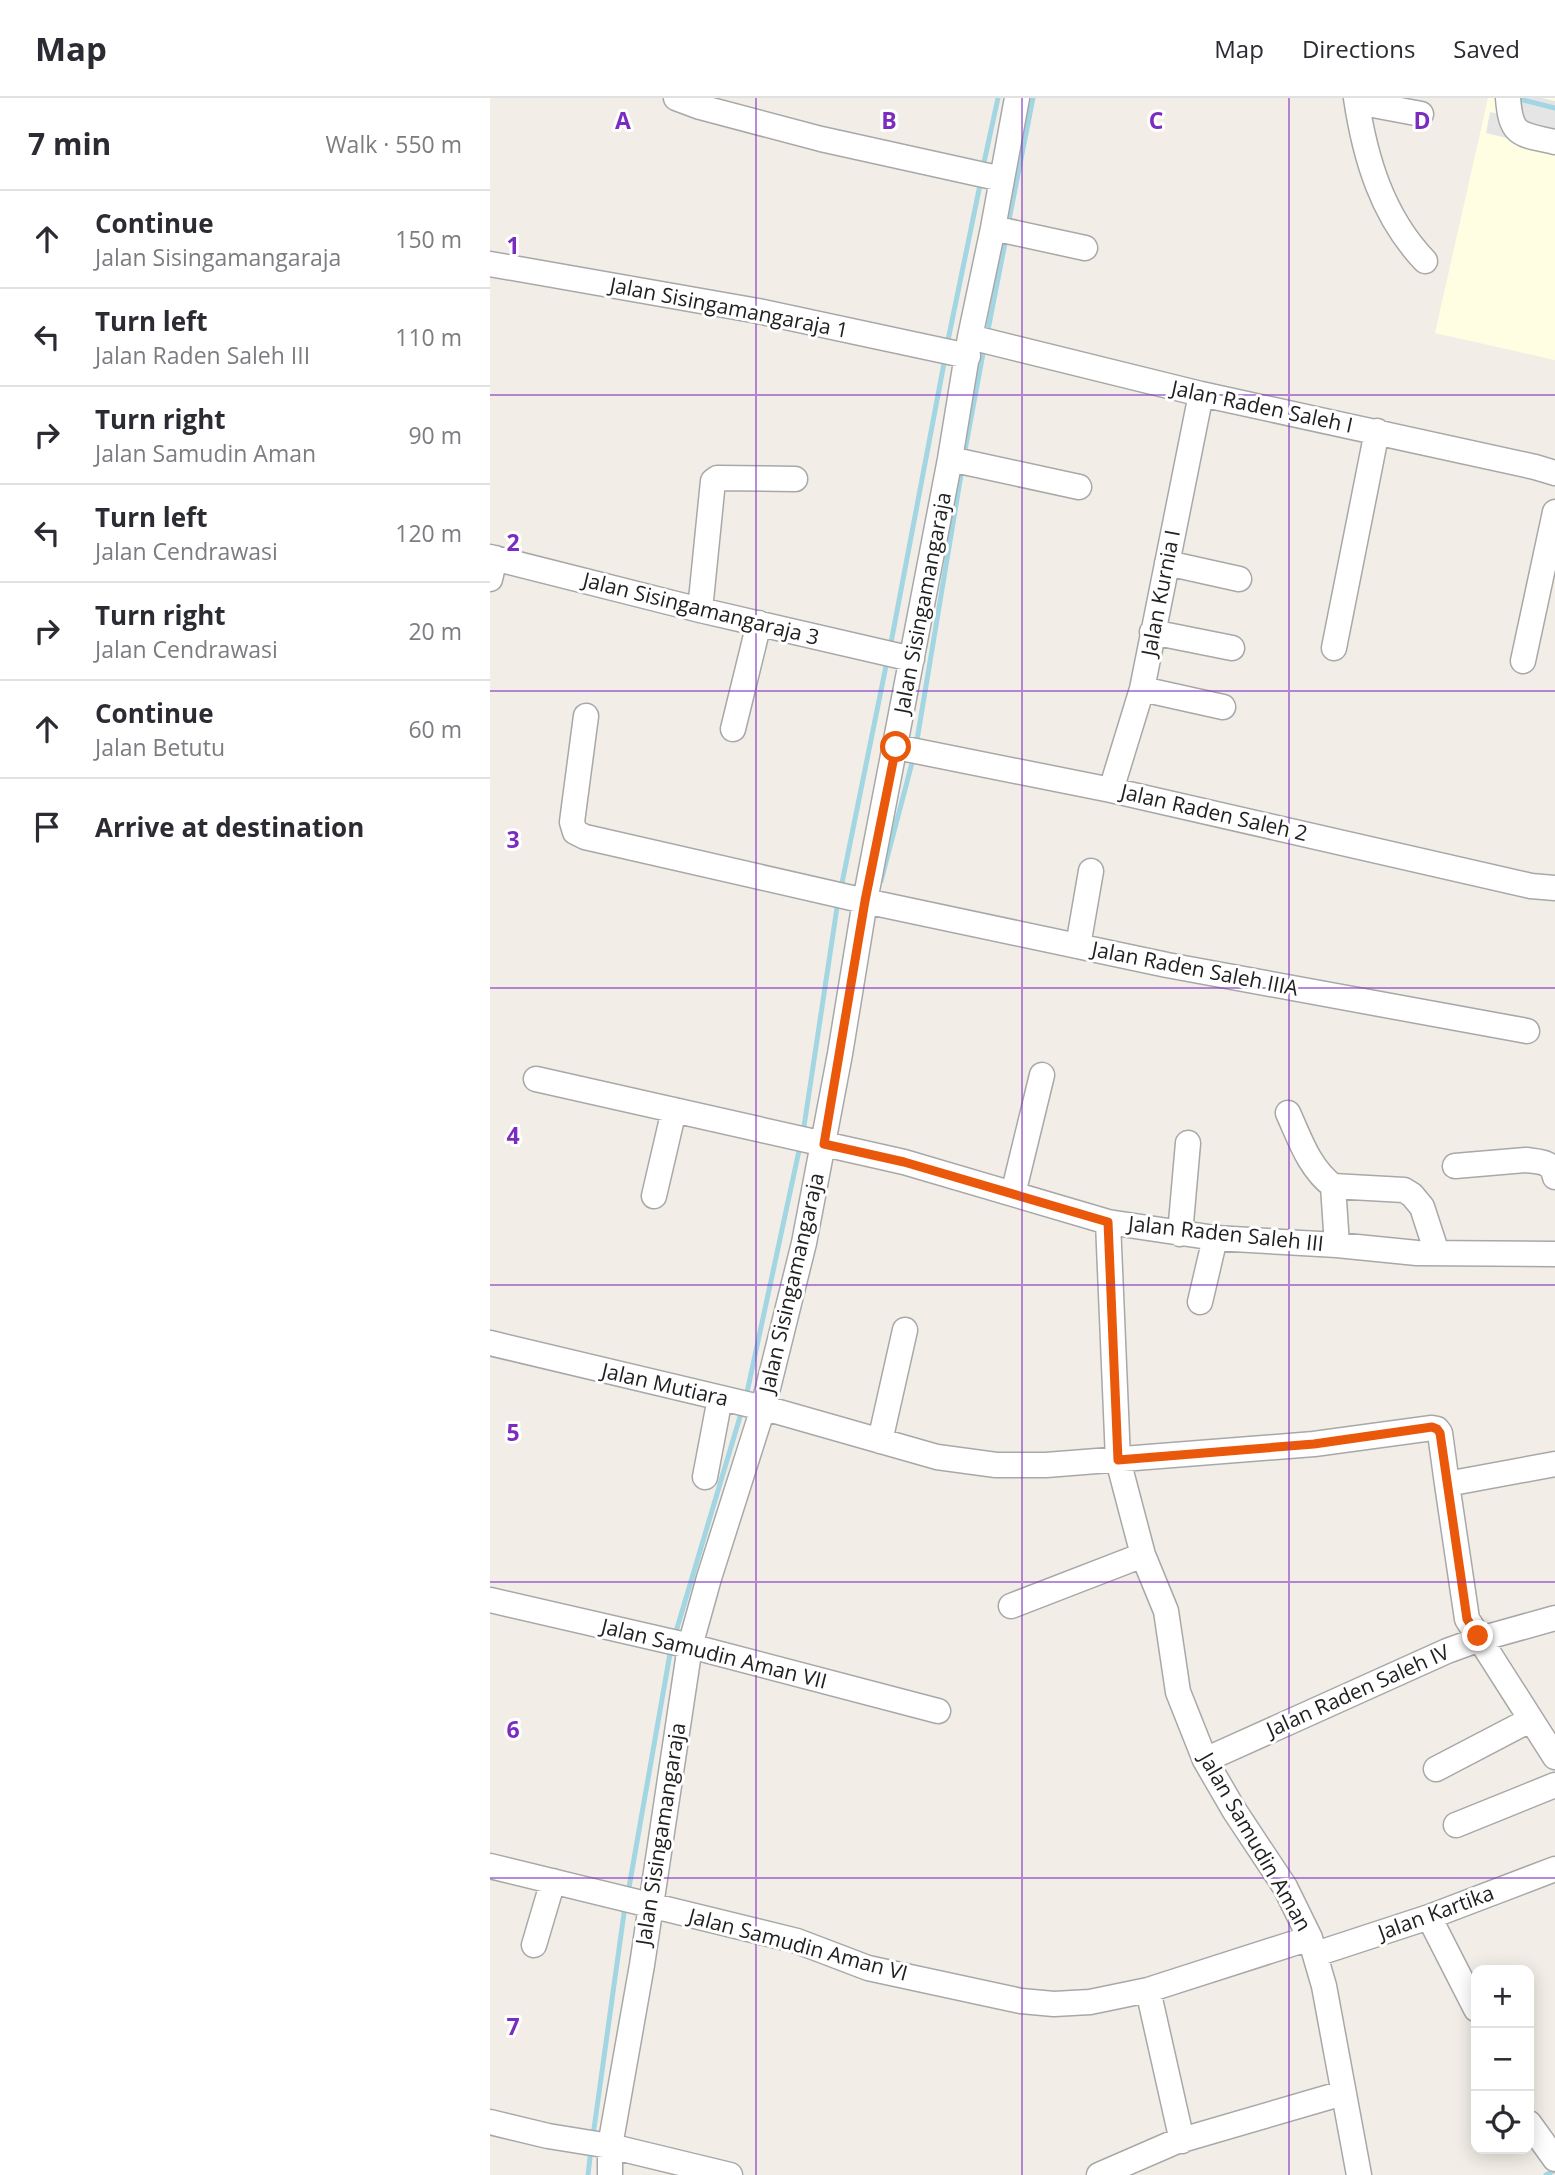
<!DOCTYPE html>
<meta charset="utf-8">
<style>
:root{--surface:#fff;--page:#f7f7f7;--text:#2b2b33;--muted:#7c7c81;--line:#e1e1e2}
body{margin:0;font-family:"Open Sans",sans-serif;background:var(--page);color:var(--text)}
.controls{position:absolute;right:21px;bottom:21px;display:grid;overflow:hidden;border-radius:14px;box-shadow:0 4px 18px #0003}
.controls button{width:63px;height:63px;display:grid;place-items:center;padding:0;border:0;border-bottom:2px solid var(--line);background:var(--surface);color:var(--text);font:35px sans-serif}
.stop{position:absolute;width:21px;height:21px;margin:-16px;border:5px solid #ea580c;border-radius:50%;background:#fff}
.stop.end{background:#ea580c;border-color:#fff;box-shadow:0 2px 7px #0008}
.list{margin:0;padding:0;list-style:none}
h2{display:flex;justify-content:space-between;align-items:center;height:91px;margin:0;padding:0 28px;font-size:30px}
h2 small{font-size:23px;font-weight:400;color:var(--muted)}
.list li{display:grid;grid-template-columns:46px 1fr auto;gap:21px;align-items:center;box-sizing:border-box;height:98px;padding:0 28px;border-top:2px solid var(--line)}
.list b{display:block;font-size:26px;white-space:nowrap}
.list p{margin:0;font-size:23px;white-space:nowrap;color:var(--muted)}
.list em{font-size:23px;font-style:normal;color:var(--muted)}
.icon{flex:none;width:38px;height:38px;fill:none;stroke:currentColor;stroke-width:2;stroke-linecap:round;stroke-linejoin:round}
.map{position:relative;flex:none;width:1065px;height:2077px;overflow:hidden}
header{display:flex;align-items:center;gap:42px;box-sizing:border-box;height:98px;padding:0 35px;background:var(--surface);border-bottom:2px solid var(--line)}
header strong{font-size:33px}
nav{display:flex;gap:38px;margin-inline-start:auto;font-size:24px}
main{display:flex}
aside{flex:1;background:var(--surface)}
.map>svg:first-child{display:block}
.education{fill:#fffee3}
.parking{fill:#e5e5e5}
.lines{fill:none;stroke-linecap:round;stroke-linejoin:round}
.stream{stroke:#a3d6e3;stroke-width:5}
.minor-casing{stroke:#a8a8a8;stroke-width:27}
.minor{stroke:#fff;stroke-width:24}
.route{stroke:#ea580c;stroke-width:9}
.grid{fill:none;stroke:#7b2cbf;stroke-width:2;stroke-opacity:0.55}
.labels{text-anchor:middle;stroke-width:6;stroke-linejoin:round;paint-order:stroke}
.street-label{font-size:21px;fill:#212121;stroke:#fff}
.grid-label{font-size:23px;text-anchor:middle;font-weight:bold;fill:#7b2cbf;stroke:#fff;stroke-width:6;stroke-linejoin:round;paint-order:stroke}
</style>
<header>
<strong>Map</strong>
<nav><a>Map</a><a>Directions</a><a>Saved</a></nav>
</header>
<main>
<aside>
<h2>7 min<small>Walk · 550 m</small></h2>
<ul class="list">
<li><svg class="icon" aria-label="ahead" viewBox="0 0 24 24"><path d="M12 20V5M6 11l6-6 6 6"/></svg><div><b>Continue</b><p>Jalan Sisingamangaraja</p></div><em>150 m</em></li>
<li><svg class="icon" aria-label="left" viewBox="0 0 24 24"><path d="M17 20v-9H6M10 6l-5 5 5 5"/></svg><div><b>Turn left</b><p>Jalan Raden Saleh III</p></div><em>110 m</em></li>
<li><svg class="icon" aria-label="right" viewBox="0 0 24 24"><path d="M7 20v-9h11M14 6l5 5-5 5"/></svg><div><b>Turn right</b><p>Jalan Samudin Aman</p></div><em>90 m</em></li>
<li><svg class="icon" aria-label="left" viewBox="0 0 24 24"><path d="M17 20v-9H6M10 6l-5 5 5 5"/></svg><div><b>Turn left</b><p>Jalan Cendrawasi</p></div><em>120 m</em></li>
<li><svg class="icon" aria-label="right" viewBox="0 0 24 24"><path d="M7 20v-9h11M14 6l5 5-5 5"/></svg><div><b>Turn right</b><p>Jalan Cendrawasi</p></div><em>20 m</em></li>
<li><svg class="icon" aria-label="ahead" viewBox="0 0 24 24"><path d="M12 20V5M6 11l6-6 6 6"/></svg><div><b>Continue</b><p>Jalan Betutu</p></div><em>60 m</em></li>
<li><svg class="icon" aria-label="arrive" viewBox="0 0 24 24"><path d="M6 21V4h12l-3 4 3 4H6"/></svg><div><b>Arrive at destination</b></div></li>
</ul>
</aside>
<div class="map">
<svg width="1065" height="2077" viewBox="0 0 1065 2077">
<rect width="100%" height="100%" fill="#f2eee7"/>
<path class="education" d="M 998,0 L 1065,0 L 1065,262 L 945,235 Z"/>
<path class="parking" d="M 1028,0 L 1052,0 L 1065,3 L 1065,52 L 996,35 L 1000,14 L 1024,19 Z"/>
<g class="lines">
<path class="stream" d="M 1033,2 L 1065,10
M 493,69 L 508,0
M 518,127 L 543,0
M 497,237 L 516,140
M 457,247 L 491,82
M 474,358 L 494,250
M 400,550 L 455,260
M 426,648 L 472,371
M 391,783 L 423,661
M 351,790 L 397,563
M 313,1035 L 348,803
M 256,1299 L 310,1048
M 185,1537 L 252,1312
M 138,1795 L 181,1550
M 103,2038 L 135,1808
M 98,2077 L 101,2051
M 1056,2077 L 1065,2072"/>
<g class="minor-casing">
<path id="minor" d="M 186,0 L 210,9 L 331,41 L 512,81
M 866,0 C 875,60 892,118 935,163
M 1018,0 C 1021,39 1030,36 1065,44
M 867,4 L 931,16
M 503,130 L 595,150
M 0,166 L 268,213 L 478,258
M 480,239 L 711,296 L 1045,369 L 1065,375
M 460,361 L 589,389
M 0,459 L 210,512 L 422,561
M 677,465 L 749,481
M 0,481 L 5,460
M 210,512 L 223,383 L 227,380 L 305,381
M 662,534 L 742,550
M 844,550 L 887,333
M 1033,563 L 1065,414
M 652,591 L 733,609
M 96,618 L 82,724 L 85,734 L 95,739 L 375,803 L 677,867 L 1037,933
M 243,631 L 269,525
M 406,649 L 621,692 L 1041,788 L 1065,790
M 621,692 L 652,591 L 711,296
M 588,848 L 601,773
M 46,981 L 414,1064 L 618,1124 L 725,1140 L 847,1147 L 927,1155 L 1065,1156
M 798,1015 C 810,1041 819,1070 843,1088
M 965,1068 L 1036,1062 C 1051,1064 1062,1063 1065,1079
M 523,1096 L 552,977
M 164,1098 L 184,1012
M 618,1124 L 628,1362 L 653,1457 L 676,1513 L 688,1594 L 715,1662 L 744,1712 L 795,1789 L 820,1840 L 834,1888 L 869,2077
M 690,1136 L 698,1045
M 847,1147 L 843,1088 L 914,1092 L 922,1097 L 932,1109 L 947,1155
M 710,1204 L 725,1140
M 0,1245 L 282,1312 L 447,1359 L 506,1367 L 556,1367 L 824,1346 L 942,1330 L 947,1331 L 950,1335 L 957,1386
M 390,1343 L 415,1232
M 1065,1366 L 957,1386 L 977,1521 L 1065,1659
M 215,1379 L 230,1300
M 0,1502 L 200,1548 L 448,1613
M 521,1508 L 653,1457
M 715,1662 L 957,1553 L 990,1541 L 1065,1520
M 946,1671 L 1040,1622
M 966,1727 L 1065,1687
M 0,1768 L 307,1843 L 378,1870 L 531,1903 L 564,1906 L 600,1904 L 658,1892 L 820,1840
M 939,1819 L 986,1911
M 44,1847 L 63,1783
M 826,1856 L 939,1819 L 1065,1771
M 658,1892 L 692,2043
M 0,2024 L 58,2038 L 120,2048 L 240,2077
M 1039,2025 L 1065,2061
M 120,2077 L 120,2048 L 152,1867 L 200,1548 L 219,1480 L 273,1310 L 314,1145 L 350,956 L 375,803 L 460,361 L 480,239 L 503,130 L 527,0
M 609,2077 L 685,2044 L 853,1995"/>
</g>
<use href="#minor" class="minor"/>
</g>
<g class="lines">
<path class="route" d="M 406,649 L 375,803 L 334,1046 L 414,1064 L 618,1124 L 628,1362 L 824,1346 L 942,1329 L 947,1331 L 950,1335 L 977,1521 L 988,1538"/>
</g>
<path class="grid" d="M 266,0 L 266,2077M 532,0 L 532,2077M 799,0 L 799,2077M 0,297 L 1065,297M 0,593 L 1065,593M 0,890 L 1065,890M 0,1187 L 1065,1187M 0,1484 L 1065,1484M 0,1780 L 1065,1780"/>
<g class="labels">
<g class="street-label">
<text transform="translate(239 210) rotate(11)" y="7">Jalan Sisingamangaraja 1</text>
<text transform="translate(772 309) rotate(12)" y="7">Jalan Raden Saleh I</text>
<text transform="translate(671 495) rotate(-79)" y="7">Jalan Kurnia I</text>
<text transform="translate(433 505) rotate(-79)" y="7">Jalan Sisingamangaraja</text>
<text transform="translate(211 511) rotate(14)" y="7">Jalan Sisingamangaraja 3</text>
<text transform="translate(724 715) rotate(13)" y="7">Jalan Raden Saleh 2</text>
<text transform="translate(705 871) rotate(11)" y="7">Jalan Raden Saleh IIIA</text>
<text transform="translate(736 1136) rotate(6)" y="7">Jalan Raden Saleh III</text>
<text transform="translate(302 1185) rotate(-77)" y="7">Jalan Sisingamangaraja</text>
<text transform="translate(175 1287) rotate(13)" y="7">Jalan Mutiara</text>
<text transform="translate(224 1556) rotate(14)" y="7">Jalan Samudin Aman VII</text>
<text transform="translate(868 1593) rotate(-24)" y="7">Jalan Raden Saleh IV</text>
<text transform="translate(171 1736) rotate(-81)" y="7">Jalan Sisingamangaraja</text>
<text transform="translate(765 1744) rotate(60)" y="7">Jalan Samudin Aman</text>
<text transform="translate(946 1815) rotate(-20)" y="7">Jalan Kartika</text>
<text transform="translate(308 1847) rotate(15)" y="7">Jalan Samudin Aman VI</text>
</g>
</g>
<g class="grid-label">
<text x="133" y="31">A</text>
<text x="399" y="31">B</text>
<text x="666" y="31">C</text>
<text x="932" y="31">D</text>
<text x="23" y="156">1</text>
<text x="23" y="453">2</text>
<text x="23" y="750">3</text>
<text x="23" y="1046">4</text>
<text x="23" y="1343">5</text>
<text x="23" y="1640">6</text>
<text x="23" y="1937">7</text>
</g>
</svg>
<div class="controls">
<button>+</button>
<button>−</button>
<button><svg class="icon" aria-label="locate" viewBox="0 0 24 24"><circle cx="12" cy="12" r="6"/><path d="M12 2v4M12 18v4M2 12h4M18 12h4"/></svg></button>
</div>
<div class="stop" style="left:406px;top:649px"></div>
<div class="stop end" style="left:988px;top:1538px"></div>
</div>
</main>
